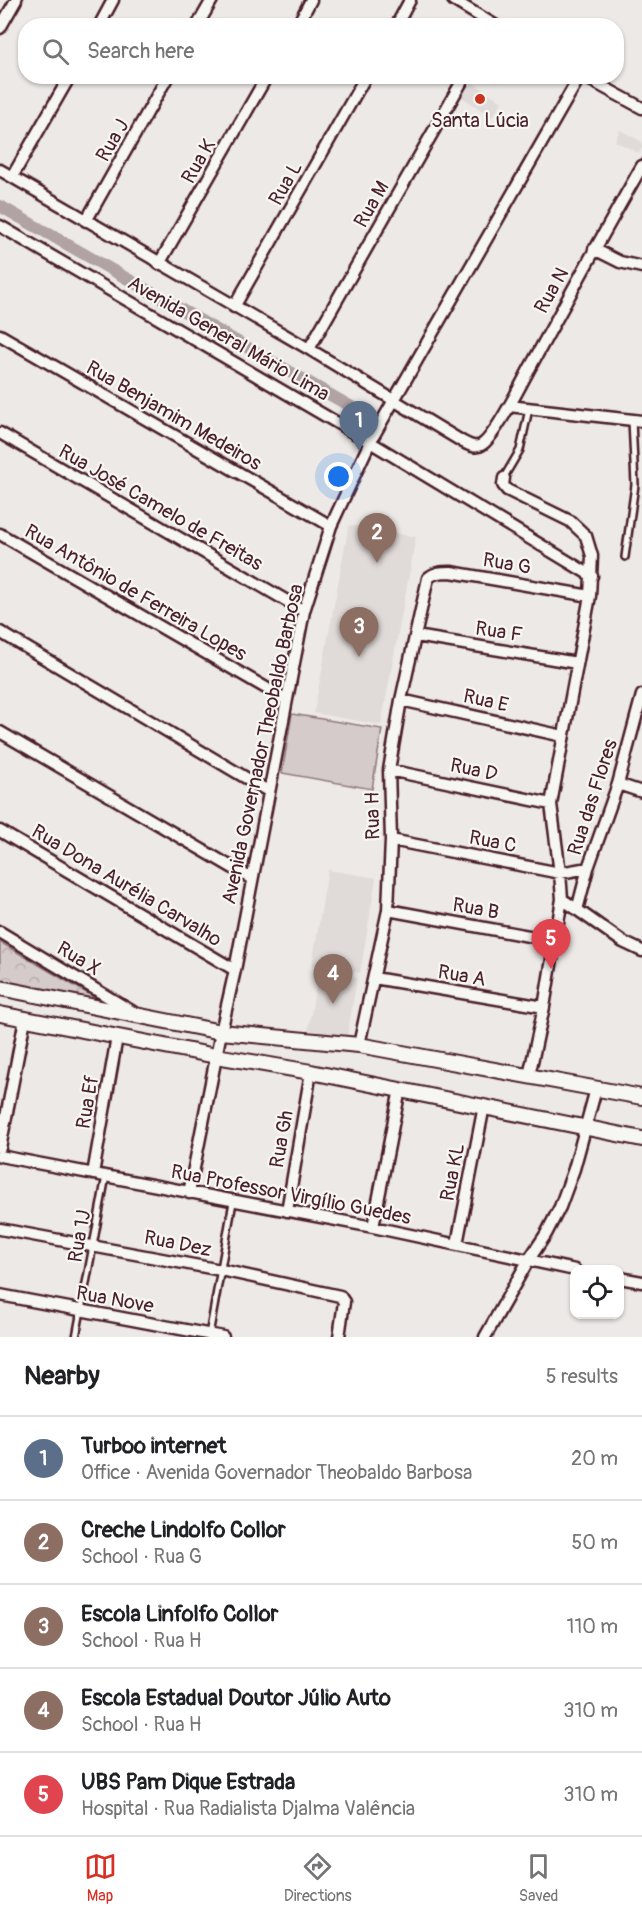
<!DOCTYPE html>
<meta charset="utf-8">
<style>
:root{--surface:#fff;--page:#f6f6f6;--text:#202124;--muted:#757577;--line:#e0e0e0;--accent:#d93025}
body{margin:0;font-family:Pangolin,sans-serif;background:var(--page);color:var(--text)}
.controls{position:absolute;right:18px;bottom:18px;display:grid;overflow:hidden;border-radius:12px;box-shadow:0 2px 4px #0004}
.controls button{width:54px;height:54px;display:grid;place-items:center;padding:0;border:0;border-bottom:2px solid var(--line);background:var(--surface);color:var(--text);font:30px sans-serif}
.you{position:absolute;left:339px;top:477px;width:21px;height:21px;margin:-15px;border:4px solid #fff;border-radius:50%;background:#1a73e8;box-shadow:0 0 0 9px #1a73e833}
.badge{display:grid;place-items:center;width:39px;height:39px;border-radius:50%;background:var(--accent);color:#fff;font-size:20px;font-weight:700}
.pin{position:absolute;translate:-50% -50px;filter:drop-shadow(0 2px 3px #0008)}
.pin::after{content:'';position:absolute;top:32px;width:21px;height:18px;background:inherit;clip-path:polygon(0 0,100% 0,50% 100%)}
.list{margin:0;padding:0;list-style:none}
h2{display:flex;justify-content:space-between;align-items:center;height:78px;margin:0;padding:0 24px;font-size:26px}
h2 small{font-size:20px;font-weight:400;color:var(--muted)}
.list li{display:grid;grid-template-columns:39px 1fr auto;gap:18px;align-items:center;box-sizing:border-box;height:84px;padding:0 24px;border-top:2px solid var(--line)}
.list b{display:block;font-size:22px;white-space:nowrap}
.list p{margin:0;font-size:20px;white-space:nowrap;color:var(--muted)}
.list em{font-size:20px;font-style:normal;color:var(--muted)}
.icon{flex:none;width:33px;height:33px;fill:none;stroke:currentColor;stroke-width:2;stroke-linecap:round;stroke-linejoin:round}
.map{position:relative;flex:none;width:642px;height:1337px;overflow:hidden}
.search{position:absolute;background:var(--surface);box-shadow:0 2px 4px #0004;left:18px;right:18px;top:18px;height:66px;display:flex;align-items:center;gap:15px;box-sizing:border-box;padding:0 21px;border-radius:24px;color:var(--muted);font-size:22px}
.sheet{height:498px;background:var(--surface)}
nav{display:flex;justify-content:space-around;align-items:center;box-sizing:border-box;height:84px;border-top:2px solid var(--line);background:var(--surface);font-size:16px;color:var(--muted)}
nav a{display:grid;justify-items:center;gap:3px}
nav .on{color:var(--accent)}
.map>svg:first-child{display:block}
.built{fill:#e0dad8}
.park{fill:url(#park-crowns);stroke:#8f757a;stroke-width:1.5}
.pitch{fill:#d4cbca;stroke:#8f757a;stroke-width:1.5}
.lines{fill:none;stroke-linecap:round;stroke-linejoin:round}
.canal{stroke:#b1a2a3;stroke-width:12}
.lane-casing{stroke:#4a1f2b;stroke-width:10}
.street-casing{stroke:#4a1f2b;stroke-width:15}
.secondary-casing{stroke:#4a1f2b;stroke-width:18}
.lane{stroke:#f6f6f2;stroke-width:5}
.street{stroke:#f6f6f2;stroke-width:10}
.secondary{stroke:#f6f6f2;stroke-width:14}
.poi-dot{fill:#c8321e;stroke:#f6f6f2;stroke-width:2}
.labels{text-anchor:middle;stroke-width:4.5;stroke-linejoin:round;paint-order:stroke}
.poi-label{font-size:20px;fill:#4a1f2b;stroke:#f6f6f2}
.street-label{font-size:20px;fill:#4a1f2b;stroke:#f6f6f2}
</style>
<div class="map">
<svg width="642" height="1337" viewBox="0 0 642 1337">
<defs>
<pattern id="park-crowns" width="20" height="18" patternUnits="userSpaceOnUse" patternTransform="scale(1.5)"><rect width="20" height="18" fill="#d4cbca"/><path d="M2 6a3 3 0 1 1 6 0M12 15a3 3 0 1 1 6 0" fill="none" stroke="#b8aeae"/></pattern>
</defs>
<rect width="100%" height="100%" fill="#ece9e6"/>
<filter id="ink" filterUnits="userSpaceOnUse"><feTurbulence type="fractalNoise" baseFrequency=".0167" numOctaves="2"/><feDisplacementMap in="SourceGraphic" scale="12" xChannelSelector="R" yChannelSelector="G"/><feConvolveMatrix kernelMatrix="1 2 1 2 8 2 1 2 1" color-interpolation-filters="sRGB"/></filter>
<g filter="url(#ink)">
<path class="built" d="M 469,80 L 502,102 L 492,117 L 459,95 Z
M 620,130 L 642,142 L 642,148 L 639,153 L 615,141 Z
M 349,525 L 416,537 L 381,725 L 314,713 Z
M 328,870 L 376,878 L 360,973 L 312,965 Z
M 319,971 L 357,978 L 347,1037 L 308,1030 Z"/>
<path class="park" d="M 0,942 L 114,1009 L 0,986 Z"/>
<path class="pitch" d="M 292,714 L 382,729 L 372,789 L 282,773 Z"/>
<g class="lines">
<path class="canal" d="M 0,206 L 362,413"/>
<g class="lane-casing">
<path id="lane" d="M 504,477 L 520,450 L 529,409
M 625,557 L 635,485 L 632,420
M 209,1335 L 233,1202
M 76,1337 L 106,1176"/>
</g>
<g class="street-casing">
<path id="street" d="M 453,0 L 496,26
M 99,26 L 113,0
M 197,26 L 212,0
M 297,26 L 311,0
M 396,26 L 410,0
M 0,28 L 16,0
M 583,76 L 642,108
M 0,170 L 309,349 L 463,442 C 471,446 477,449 484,443 C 498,431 522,382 532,364 C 568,298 604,232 642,166
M 12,177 L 70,76
M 86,221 L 168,76
M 0,226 L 370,442 L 592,576
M 594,249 L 620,262 L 642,267
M 159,264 L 267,76
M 234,307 L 366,76
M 0,335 L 331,526
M 309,349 L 465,76
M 509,406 L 642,421
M 0,433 L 304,611
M 504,478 L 503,485 L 507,490 L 570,521 L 586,536 L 592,556 L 590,596 L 551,804 L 560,873 L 562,899 L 544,1007 L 529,1076
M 0,534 L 285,699
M 0,632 L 268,791
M 416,636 L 577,663
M 401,700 L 563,736
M 0,732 L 252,879
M 389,770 L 551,804
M 618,784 L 642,792
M 0,831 L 235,970
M 391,840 L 560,873 L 588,868
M 562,899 L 623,942 L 642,951
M 388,910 L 556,941
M 577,910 L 588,868 L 618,784 L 642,695
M 0,932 L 133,1012
M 374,978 L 544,1007
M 359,1045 L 388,910 L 391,840 L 389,770 L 401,700 L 428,578 C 435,572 442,572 451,572 L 590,596
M 0,1148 L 25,1019
M 0,1156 L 373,1227 L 575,1270
M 93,1174 L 117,1037
M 189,1193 L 221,1032 L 235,970 L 304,611 L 331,526 L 370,442 L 580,76
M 287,1211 L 311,1072
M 373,1227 L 400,1089
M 0,1229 L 221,1270 L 340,1296 L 344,1302 L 339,1337
M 457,1244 L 484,1106
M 620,1278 L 642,1282
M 0,1295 L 223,1337
M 485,1337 L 528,1261 L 546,1234 L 560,1207 L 574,1169 L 596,1089"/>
</g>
<g class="secondary-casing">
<path id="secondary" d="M 0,988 L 221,1032 L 359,1045 L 642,1097
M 0,1014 L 216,1056 L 311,1072 L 642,1139"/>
</g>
<use href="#lane" class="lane"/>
<use href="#street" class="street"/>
<use href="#secondary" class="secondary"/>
</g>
</g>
<circle class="poi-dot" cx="480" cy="99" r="6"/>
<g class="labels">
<g class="poi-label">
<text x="480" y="127">Santa Lúcia</text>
</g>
<g class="street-label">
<text transform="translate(112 140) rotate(-60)" y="7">Rua J</text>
<text transform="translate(198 161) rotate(-60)" y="7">Rua K</text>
<text transform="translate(285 183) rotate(-60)" y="7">Rua L</text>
<text transform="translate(371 204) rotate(-60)" y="7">Rua M</text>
<text transform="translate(551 290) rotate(-61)" y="7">Rua N</text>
<text transform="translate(229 338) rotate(30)" y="7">Avenida General Mário Lima</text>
<text transform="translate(174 415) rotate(30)" y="7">Rua Benjamim Medeiros</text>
<text transform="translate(161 507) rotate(30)" y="7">Rua José Camelo de Freitas</text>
<text transform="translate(507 563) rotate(10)" y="7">Rua G</text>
<text transform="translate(136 592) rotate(30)" y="7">Rua Antônio de Ferreira Lopes</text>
<text transform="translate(499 631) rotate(9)" y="7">Rua F</text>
<text transform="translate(486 700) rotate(13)" y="7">Rua E</text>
<text transform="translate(262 744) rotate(-78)" y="7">Avenida Governador Theobaldo Barbosa</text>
<text transform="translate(474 769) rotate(12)" y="7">Rua D</text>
<text transform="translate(592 797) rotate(-72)" y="7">Rua das Flores</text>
<text transform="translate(372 816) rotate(-91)" y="7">Rua H</text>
<text transform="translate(493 841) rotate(11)" y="7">Rua C</text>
<text transform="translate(127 885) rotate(31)" y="7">Rua Dona Aurélia Carvalho</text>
<text transform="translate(476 908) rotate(10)" y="7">Rua B</text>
<text transform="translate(79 958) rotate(31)" y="7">Rua X</text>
<text transform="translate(462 975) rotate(10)" y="7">Rua A</text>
<text transform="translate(87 1102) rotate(-80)" y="7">Rua Ef</text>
<text transform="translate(281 1139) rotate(-80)" y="7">Rua Gh</text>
<text transform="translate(452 1172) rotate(-79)" y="7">Rua KL</text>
<text transform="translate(291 1194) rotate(11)" y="7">Rua Professor Virgílio Guedes</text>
<text transform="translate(79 1236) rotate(-80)" y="7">Rua 1J</text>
<text transform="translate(178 1243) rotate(11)" y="7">Rua Dez</text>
<text transform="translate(115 1299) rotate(10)" y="7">Rua Nove</text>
</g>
</g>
</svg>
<div class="controls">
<button><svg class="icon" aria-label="locate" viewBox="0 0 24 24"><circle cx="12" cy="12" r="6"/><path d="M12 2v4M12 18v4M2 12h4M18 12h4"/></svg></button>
</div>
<div class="you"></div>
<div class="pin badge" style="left:359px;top:451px;background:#5c6f8a">1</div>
<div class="pin badge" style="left:377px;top:563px;background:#8d6e63">2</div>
<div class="pin badge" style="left:359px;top:657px;background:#8d6e63">3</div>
<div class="pin badge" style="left:333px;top:1004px;background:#8d6e63">4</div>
<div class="pin badge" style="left:551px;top:969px;background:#e0444e">5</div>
<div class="search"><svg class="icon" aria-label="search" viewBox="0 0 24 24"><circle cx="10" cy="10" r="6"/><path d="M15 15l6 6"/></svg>Search here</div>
</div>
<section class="sheet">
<h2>Nearby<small>5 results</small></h2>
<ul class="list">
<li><span class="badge" style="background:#5c6f8a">1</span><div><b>Turboo internet</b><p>Office · Avenida Governador Theobaldo Barbosa</p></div><em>20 m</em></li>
<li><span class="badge" style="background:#8d6e63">2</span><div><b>Creche Lindolfo Collor</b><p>School · Rua G</p></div><em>50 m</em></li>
<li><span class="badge" style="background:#8d6e63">3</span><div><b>Escola Linfolfo Collor</b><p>School · Rua H</p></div><em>110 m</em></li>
<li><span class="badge" style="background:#8d6e63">4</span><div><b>Escola Estadual Doutor Júlio Auto</b><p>School · Rua H</p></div><em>310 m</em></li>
<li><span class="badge" style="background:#e0444e">5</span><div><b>UBS Pam Dique Estrada</b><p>Hospital · Rua Radialista Djalma Valência</p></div><em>310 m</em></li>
</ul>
</section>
<nav>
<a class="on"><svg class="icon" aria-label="map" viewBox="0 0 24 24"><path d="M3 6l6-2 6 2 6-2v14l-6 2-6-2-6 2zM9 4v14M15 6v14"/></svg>Map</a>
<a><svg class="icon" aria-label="directions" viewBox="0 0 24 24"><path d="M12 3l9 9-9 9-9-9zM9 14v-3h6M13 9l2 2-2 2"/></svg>Directions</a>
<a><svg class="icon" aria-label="saved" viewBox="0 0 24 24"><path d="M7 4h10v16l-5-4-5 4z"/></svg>Saved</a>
</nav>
